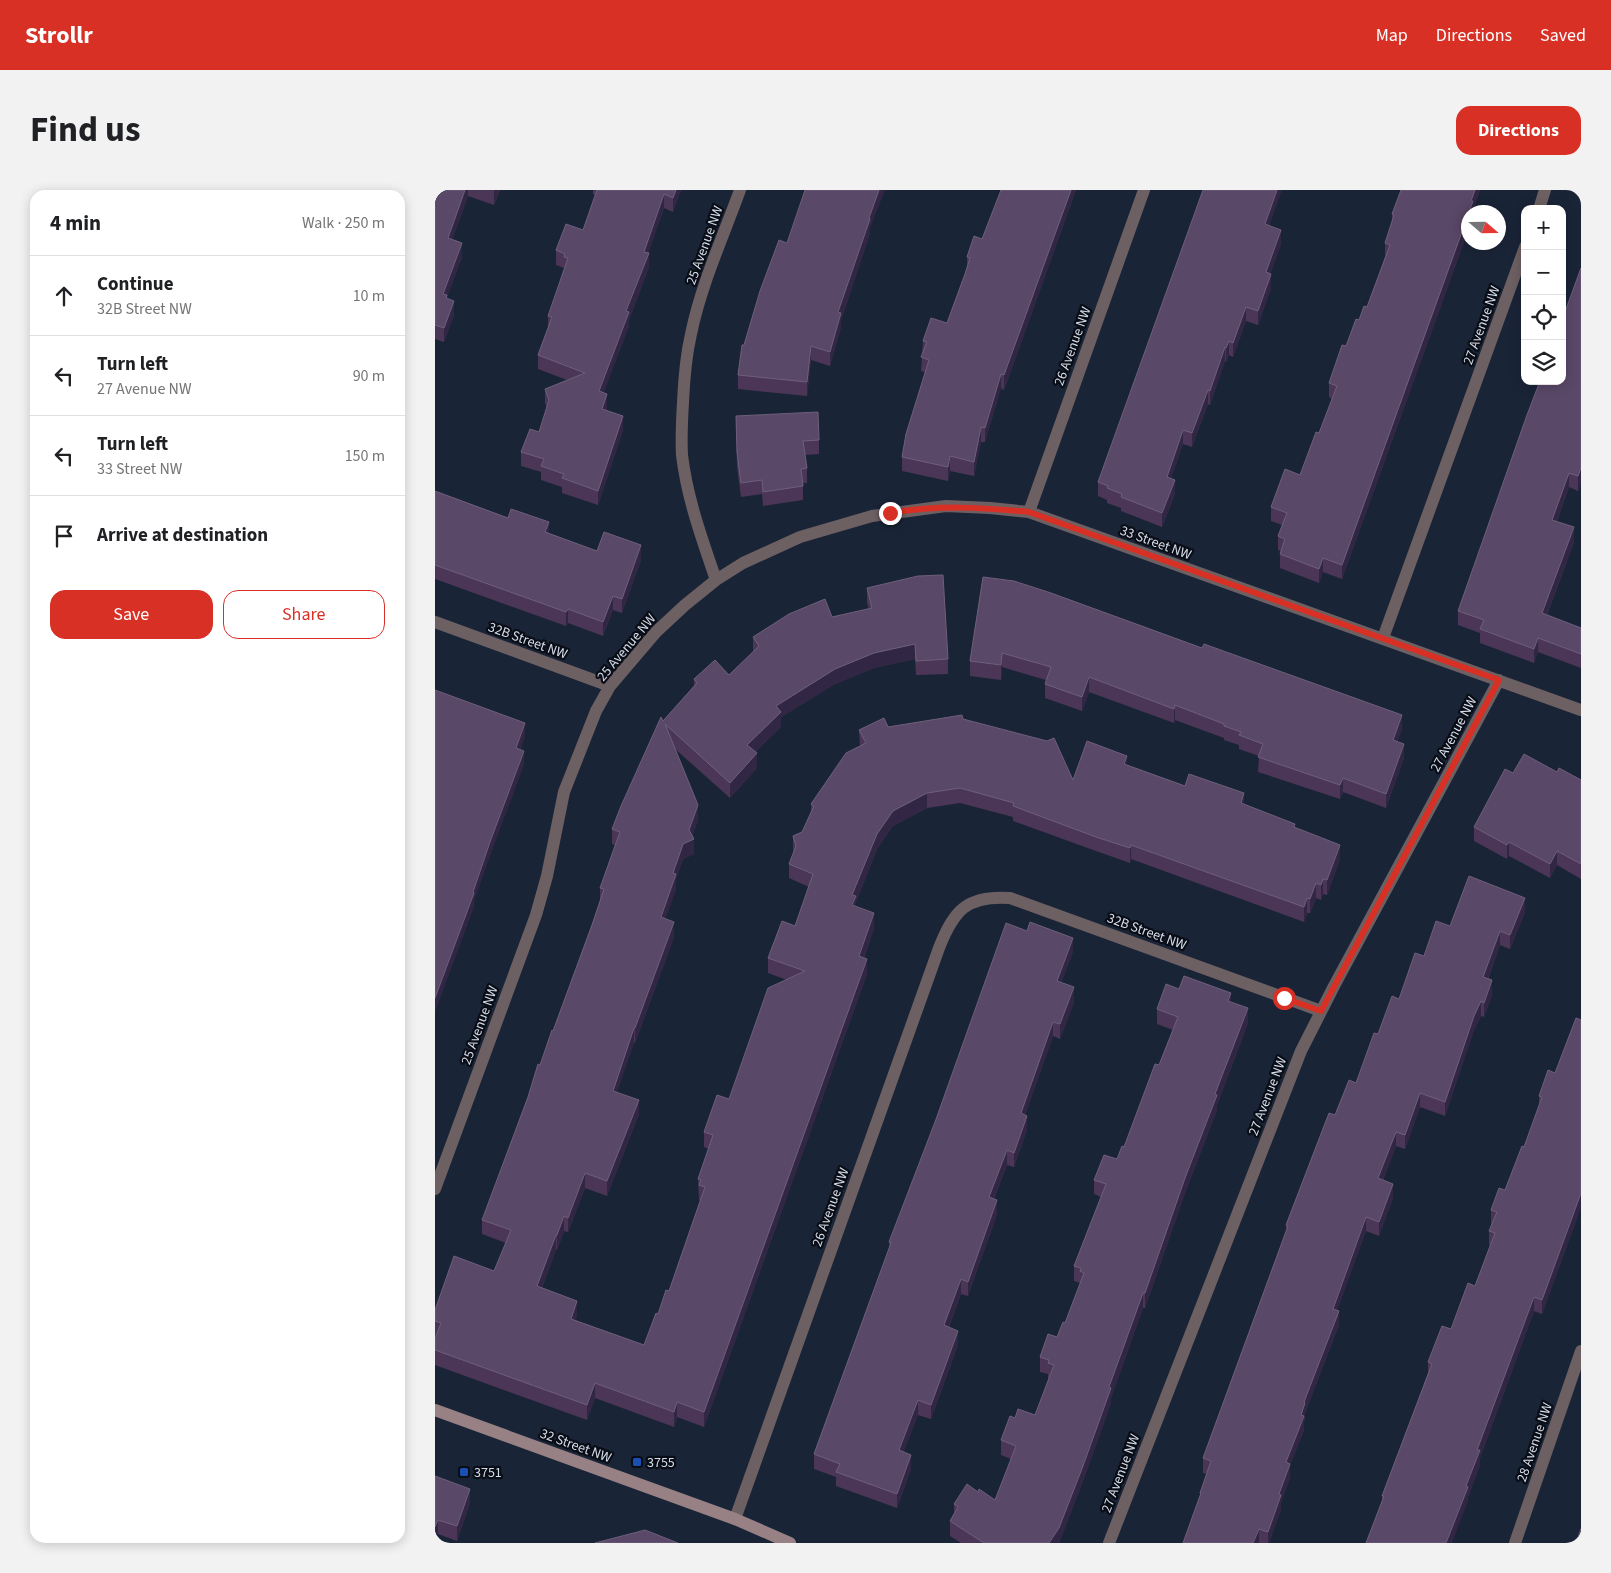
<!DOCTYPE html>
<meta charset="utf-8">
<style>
:root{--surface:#fff;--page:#f2f2f2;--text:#202124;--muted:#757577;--line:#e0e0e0;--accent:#d93025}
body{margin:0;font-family:"Source Sans 3",sans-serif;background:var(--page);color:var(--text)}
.controls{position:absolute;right:15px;top:15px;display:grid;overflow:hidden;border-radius:10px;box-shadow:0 2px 12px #0003}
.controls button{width:45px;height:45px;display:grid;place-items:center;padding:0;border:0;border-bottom:1px solid var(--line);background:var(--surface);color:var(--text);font:25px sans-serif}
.compass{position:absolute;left:1026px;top:15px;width:45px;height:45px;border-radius:50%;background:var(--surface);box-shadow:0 2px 12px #0003;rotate:110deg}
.stop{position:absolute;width:15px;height:15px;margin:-11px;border:4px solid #d93025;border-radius:50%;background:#fff}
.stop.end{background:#d93025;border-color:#fff;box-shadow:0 1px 5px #0008}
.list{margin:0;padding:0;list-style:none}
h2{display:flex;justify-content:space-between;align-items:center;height:65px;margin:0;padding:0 20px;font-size:21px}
h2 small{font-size:16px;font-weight:400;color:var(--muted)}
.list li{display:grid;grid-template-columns:32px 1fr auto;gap:15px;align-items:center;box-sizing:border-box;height:80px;padding:0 20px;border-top:1px solid var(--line)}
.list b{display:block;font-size:19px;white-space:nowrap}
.list p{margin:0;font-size:16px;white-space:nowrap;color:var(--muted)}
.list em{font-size:16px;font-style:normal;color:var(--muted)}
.actions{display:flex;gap:10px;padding:15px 20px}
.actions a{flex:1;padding:11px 0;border:1px solid var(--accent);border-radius:15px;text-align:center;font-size:18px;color:var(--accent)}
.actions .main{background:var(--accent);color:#fff}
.icon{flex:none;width:28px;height:28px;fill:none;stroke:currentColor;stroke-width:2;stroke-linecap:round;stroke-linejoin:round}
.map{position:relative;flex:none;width:1146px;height:1353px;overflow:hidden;border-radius:15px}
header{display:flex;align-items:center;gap:30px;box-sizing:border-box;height:70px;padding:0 25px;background:var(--accent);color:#fff}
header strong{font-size:24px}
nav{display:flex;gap:28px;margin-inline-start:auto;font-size:18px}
.intro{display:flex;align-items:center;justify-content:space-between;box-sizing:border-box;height:120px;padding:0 30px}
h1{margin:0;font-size:35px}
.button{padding:12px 22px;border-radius:15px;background:var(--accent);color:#fff;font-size:18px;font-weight:700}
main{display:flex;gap:30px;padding:0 30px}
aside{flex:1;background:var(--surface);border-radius:15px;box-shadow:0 2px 12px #0003}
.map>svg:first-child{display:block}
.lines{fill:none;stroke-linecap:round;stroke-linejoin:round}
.street{stroke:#6d6062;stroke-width:12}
.secondary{stroke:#978185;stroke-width:12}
.wall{fill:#4b3658}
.shaded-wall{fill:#312744}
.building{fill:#5a4868;stroke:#6e5f7c}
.route{stroke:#d93025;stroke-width:6}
.transit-dot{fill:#1a4fb4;stroke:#090d16;stroke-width:2}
.labels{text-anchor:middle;stroke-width:4.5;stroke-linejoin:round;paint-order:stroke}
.street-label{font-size:14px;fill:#d6ddea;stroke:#090d16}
.poi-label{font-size:14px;fill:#d6ddea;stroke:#090d16;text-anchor:start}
</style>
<header>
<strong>Strollr</strong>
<nav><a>Map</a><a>Directions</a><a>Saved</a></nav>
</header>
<div class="intro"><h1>Find us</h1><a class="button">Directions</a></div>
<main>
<aside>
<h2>4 min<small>Walk · 250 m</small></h2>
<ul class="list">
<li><svg class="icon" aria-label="ahead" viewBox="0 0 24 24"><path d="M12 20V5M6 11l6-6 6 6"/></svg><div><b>Continue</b><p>32B Street NW</p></div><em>10 m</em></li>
<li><svg class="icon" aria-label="left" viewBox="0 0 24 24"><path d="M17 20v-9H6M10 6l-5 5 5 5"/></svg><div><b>Turn left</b><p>27 Avenue NW</p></div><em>90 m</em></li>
<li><svg class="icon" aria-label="left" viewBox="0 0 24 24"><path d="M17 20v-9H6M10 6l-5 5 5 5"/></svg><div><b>Turn left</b><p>33 Street NW</p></div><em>150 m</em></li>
<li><svg class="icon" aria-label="arrive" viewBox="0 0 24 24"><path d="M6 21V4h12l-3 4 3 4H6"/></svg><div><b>Arrive at destination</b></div></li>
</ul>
<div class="actions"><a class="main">Save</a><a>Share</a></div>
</aside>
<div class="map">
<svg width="1146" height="1353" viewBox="0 0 1146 1353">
<rect width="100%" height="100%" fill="#1a2437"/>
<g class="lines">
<path class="street" d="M 1104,19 L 1110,0
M 594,322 L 709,0
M 281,390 C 267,349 252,308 247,265 C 246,248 247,229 248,212 C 249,189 251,166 256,144 C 266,95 288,47 305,0
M 0,432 L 175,496
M 948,448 L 1090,57
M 0,999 L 101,725 L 112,686 L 129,602 L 161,521 L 175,496 L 221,442 L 250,415 L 281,390 L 308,373 L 365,347 L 437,326 L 511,316 L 555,318 L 594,322 L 1146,520
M 300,1329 L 504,758 C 519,720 532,705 575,708 L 886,821
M 674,1353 L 866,861 L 899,796 L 1064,490
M 1080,1353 L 1146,1161"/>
<path class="secondary" d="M 0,1220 L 300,1329 L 355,1353"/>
</g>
<path class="wall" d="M 0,0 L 65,0 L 59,15 L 33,6 L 17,50 L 27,67 L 12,107 L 19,125 L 9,152 L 0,149 Z
M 158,0 L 246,0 L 238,22 L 229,18 L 213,63 L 214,77 L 194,130 L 194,136 L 168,203 L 172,218 L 172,220 L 188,240 L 163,315 L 127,303 L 127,297 L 106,290 L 106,282 L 86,276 L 86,262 L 104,242 L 112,218 L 110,213 L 110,199 L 132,190 L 103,179 L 103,165 L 113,138 L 113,126 L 129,80 L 129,78 L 121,75 L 121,60 L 148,40 L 160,5 L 158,4 Z
M 565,0 L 641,0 L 569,200 L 566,198 L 550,252 L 546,252 L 539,286 L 515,281 L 513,291 L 467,281 L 467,267 L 490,182 L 486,181 L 488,151 L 512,133 L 532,77 L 532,67 L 547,49 L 565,4 Z
M 966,0 L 1045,0 L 1038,20 L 1038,22 L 1034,22 L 1034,38 L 907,389 L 888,382 L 884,393 L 845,378 L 845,364 L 846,361 L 843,360 L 843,346 L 847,335 L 836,331 L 836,317 L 865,285 L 884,243 L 897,209 L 894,207 L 894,193 L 911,156 L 932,117 L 950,67 L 950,53 L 957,32 L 957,24 Z
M 834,35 L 846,54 L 835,84 L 836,98 L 823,135 L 811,131 L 798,167 L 794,165 L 791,172 L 790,171 L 775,215 L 773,214 L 757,257 L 748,254 L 736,288 L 740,304 L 727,337 L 686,321 L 686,318 L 672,313 L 672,310 L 663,306 L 663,292 Z
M 435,38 L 435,43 L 406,130 L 406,137 L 395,176 L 376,170 L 372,206 L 303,199 L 303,185 L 309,155 Z
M 1146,78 L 1146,292 L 1143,301 L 1134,297 L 1122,331 L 1139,352 L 1112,425 L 1146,438 L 1146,478 L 1103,462 L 1099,473 L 1045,453 L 1045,443 L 1023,435 L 1023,421 L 1127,191 Z
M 301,226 L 384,250 L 384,264 L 370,265 L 372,278 L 372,293 L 368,293 L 368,310 L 328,316 L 327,304 L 306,307 L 302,277 Z
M 0,301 L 162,361 L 206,370 L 187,423 L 178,420 L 168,446 L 133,433 L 131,436 L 0,389 Z
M 548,387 L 967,539 L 962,552 L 969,568 L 951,618 L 908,602 L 905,609 L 823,582 L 824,566 L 804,559 L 804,555 L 789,550 L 789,548 L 740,530 L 739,533 L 654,502 L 647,521 L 610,508 L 610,494 L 611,490 L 567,477 L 566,490 L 535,486 L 535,471 Z
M 432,398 L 513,469 L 513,484 L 481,485 L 480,469 L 439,478 L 400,494 L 346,527 L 346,537 L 320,562 L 322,578 L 295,608 L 239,558 L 263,630 L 257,646 L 259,664 L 248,669 L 241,689 L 241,699 L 230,729 L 239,747 L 200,853 L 199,852 L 182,902 L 204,924 L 172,1006 L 150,998 L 133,1042 L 129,1041 L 122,1060 L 121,1059 L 107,1098 L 142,1126 L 140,1130 L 209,1155 L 223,1124 L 234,1101 L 265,1011 L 264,1010 L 263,989 L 274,959 L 269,957 L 269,942 L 294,909 L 352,790 L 333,783 L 333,768 L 360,736 L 374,697 L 354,688 L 354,674 L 358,663 L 358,646 L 367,642 L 376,622 L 376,614 L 425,556 L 424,540 L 453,537 L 528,529 L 638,590 L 692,575 L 750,596 L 809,614 L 860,638 L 905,669 L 892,705 L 888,704 L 886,710 L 881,708 L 875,723 L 872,723 L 869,732 L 696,669 L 695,673 L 661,661 L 578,631 L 578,627 L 525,613 L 492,618 L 458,636 L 442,659 L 421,712 L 421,716 L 439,738 L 429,768 L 432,784 L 269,1237 L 242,1227 L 239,1237 L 160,1208 L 152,1230 L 0,1175 L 0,1149 L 1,1146 L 0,1146 L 0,1120 L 59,1081 L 71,1053 L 47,1044 L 47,1030 L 118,841 L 165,712 L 165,698 L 180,655 L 177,654 L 177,639 L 228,531 L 259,496 L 259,489 L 294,485 L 318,462 L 318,447 L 397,427 L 434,419 L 432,413 Z
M 1122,582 L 1146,590 L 1146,689 L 1122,675 L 1115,688 L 1074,666 L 1072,669 L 1039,651 L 1039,637 L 1078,583 Z
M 1090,722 L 1075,759 L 1065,755 L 1053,789 L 1057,805 L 1049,827 L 1046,826 L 1039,840 L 1010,926 L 985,917 L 970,959 L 961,956 L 948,990 L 958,1008 L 944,1046 L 931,1041 L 902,1120 L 904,1135 L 870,1223 L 870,1227 L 869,1232 L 869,1240 L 855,1275 L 855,1288 L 846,1312 L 846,1319 L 834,1353 L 748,1353 L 765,1307 L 765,1303 L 772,1284 L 768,1283 L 768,1268 L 851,1041 L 851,1035 L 900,925 L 921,893 L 943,844 L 964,809 L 989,766 L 1015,736 Z
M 638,762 L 626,793 L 639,812 L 625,849 L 618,846 L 590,925 L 592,940 L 579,977 L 572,975 L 559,1009 L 562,1024 L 533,1106 L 526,1104 L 514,1137 L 523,1155 L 496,1229 L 483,1225 L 468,1262 L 476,1279 L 462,1318 L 401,1296 L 401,1287 L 379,1279 L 379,1264 L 454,1059 L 454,1052 Z
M 744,799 L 796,812 L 813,833 L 782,915 L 782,920 L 750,1003 L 710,1118 L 708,1118 L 676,1208 L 676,1213 L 648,1291 L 624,1353 L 526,1353 L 515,1346 L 515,1331 L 519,1324 L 519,1314 L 543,1302 L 560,1310 L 576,1269 L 566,1265 L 566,1250 L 580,1228 L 600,1225 L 614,1188 L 613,1188 L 613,1184 L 605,1182 L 605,1167 L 622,1147 L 630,1133 L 645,1094 L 645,1093 L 639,1091 L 639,1076 L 666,1007 L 659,1004 L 659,990 L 682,969 L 689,957 L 724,875 L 738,840 L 722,834 L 722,819 Z
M 1146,830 L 1146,1017 L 1107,1124 L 1099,1121 L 1045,1268 L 1045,1275 L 1033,1307 L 1033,1311 L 947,1310 L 947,1306 L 993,1183 L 993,1172 L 1016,1139 L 1040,1096 L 1055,1055 L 1054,1055 L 1054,1041 L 1057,1035 L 1056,1034 L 1056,1020 L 1070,1000 L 1089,957 L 1104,916 L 1104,906 L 1120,883 Z
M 0,1286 L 35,1313 L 22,1351 L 3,1344 Z"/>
<path class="shaded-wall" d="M 30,0 L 33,0 L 33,6 L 13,62 L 13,48 Z
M 59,0 L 65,0 L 59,15 Z
M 241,0 L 246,0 L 238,22 L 238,8 Z
M 444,0 L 450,0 L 435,38 L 435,43 L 406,130 L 406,137 L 395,176 L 395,162 L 403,122 L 434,28 Z
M 636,0 L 641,0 L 569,200 L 569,185 Z
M 842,0 L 847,0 L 830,48 L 830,34 Z
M 1040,0 L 1045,0 L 1038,20 L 1038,22 L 1034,22 L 1036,11 Z
M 229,4 L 229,18 L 212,67 L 214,63 L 214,77 L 194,130 L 194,136 L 164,215 L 164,201 L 191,121 L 209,62 Z
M 1034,24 L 1034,38 L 907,389 L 907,375 Z
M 846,40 L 846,54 L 831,96 L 831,82 Z
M 27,53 L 27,67 L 12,107 L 12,120 L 8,104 Z
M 836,84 L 836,98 L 823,135 L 823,121 Z
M 19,111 L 19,125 L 9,152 L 9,138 Z
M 811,117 L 811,131 L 798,167 L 798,153 Z
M 794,151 L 794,165 L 791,172 L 791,158 Z
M 376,156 L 376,170 L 372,206 L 372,192 Z
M 790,157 L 790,171 L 775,215 L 775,201 Z
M 566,184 L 566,198 L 550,252 L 550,238 Z
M 773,200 L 773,214 L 757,257 L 757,243 Z
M 172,204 L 172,218 L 167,233 L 167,219 Z
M 188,226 L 188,240 L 163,315 L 163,301 Z
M 546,237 L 546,252 L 539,286 L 539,272 Z
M 748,240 L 748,254 L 732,301 L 732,287 Z
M 515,266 L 515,281 L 513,291 L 513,277 Z
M 1146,278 L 1146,292 L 1143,301 L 1143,286 Z
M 1134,283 L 1134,297 L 1117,344 L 1117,330 Z
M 740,290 L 740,304 L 727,337 L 727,323 Z
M 114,332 L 114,346 L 110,342 Z
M 1139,337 L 1139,352 L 1107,437 L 1107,423 Z
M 206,355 L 206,370 L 187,423 L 187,409 Z
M 888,368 L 888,382 L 884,393 L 884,379 Z
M 178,406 L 178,420 L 168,446 L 168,432 Z
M 133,419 L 133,433 L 131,436 L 131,422 Z
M 1103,448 L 1103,462 L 1099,473 L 1099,459 Z
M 480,454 L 480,469 L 439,478 L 400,494 L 346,527 L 346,537 L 312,569 L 312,555 L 341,516 L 400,479 L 439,463 Z
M 567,463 L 567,477 L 566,490 L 566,475 Z
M 654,487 L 654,502 L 647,521 L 647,507 Z
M 740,515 L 740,530 L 739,533 L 739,519 Z
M 967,525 L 967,539 L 958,564 L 958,550 Z
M 90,533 L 90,547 L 81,573 L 81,558 Z
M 969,554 L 969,568 L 951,618 L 951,604 Z
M 89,561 L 89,575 L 55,666 L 39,711 L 39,717 L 0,822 L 0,808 L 55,652 Z
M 322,563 L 322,578 L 295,608 L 295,593 Z
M 692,566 L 692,581 L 689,574 Z
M 908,588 L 908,602 L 905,609 L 905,595 Z
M 492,603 L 492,618 L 458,636 L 442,659 L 421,712 L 421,721 L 417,730 L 417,705 L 442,644 L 458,621 Z
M 809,603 L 809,618 L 806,613 Z
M 263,615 L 263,630 L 255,651 L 259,649 L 259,664 L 248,669 L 241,689 L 241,699 L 226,742 L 226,727 L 238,683 Z
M 1074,652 L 1074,666 L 1072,669 L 1072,655 Z
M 696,655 L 696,669 L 695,673 L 695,658 Z
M 905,655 L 905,669 L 892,705 L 892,690 Z
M 1122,661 L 1122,675 L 1115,688 L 1115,674 Z
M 888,689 L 888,704 L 886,710 L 886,695 Z
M 881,693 L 881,708 L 875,723 L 875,709 Z
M 872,708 L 872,723 L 869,732 L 869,717 Z
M 1090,708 L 1090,722 L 1075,759 L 1075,745 Z
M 439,723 L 439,738 L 424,781 L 424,766 Z
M 239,732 L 239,747 L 200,853 L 200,838 Z
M 1065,741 L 1065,755 L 1048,801 L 1048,787 Z
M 638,748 L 638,762 L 622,805 L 622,791 Z
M 432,769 L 432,784 L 269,1237 L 269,1222 Z
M 1057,790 L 1057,805 L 1049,827 L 1049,813 Z
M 639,797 L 639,812 L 625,849 L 625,834 Z
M 796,803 L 796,818 L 793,811 Z
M 1046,811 L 1046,826 L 1039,840 L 1010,926 L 1010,912 L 1039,826 Z
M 813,818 L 813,833 L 782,915 L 782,920 L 750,1003 L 710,1118 L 710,1103 L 780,904 Z
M 618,832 L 618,846 L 586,937 L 586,923 Z
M 199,838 L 199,852 L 178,915 L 178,901 Z
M 985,903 L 985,917 L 970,959 L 970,945 Z
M 204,910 L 204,924 L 172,1006 L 172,991 Z
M 592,926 L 592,940 L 579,977 L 579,963 Z
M 961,942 L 961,956 L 943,1002 L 943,988 Z
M 572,960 L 572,975 L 554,1021 L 554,1007 Z
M 150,983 L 150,998 L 133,1042 L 133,1028 Z
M 958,994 L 958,1008 L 944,1046 L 944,1032 Z
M 1146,1003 L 1146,1017 L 1107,1124 L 1107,1110 Z
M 562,1010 L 562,1024 L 533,1106 L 533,1092 Z
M 129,1026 L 129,1041 L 122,1060 L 122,1045 Z
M 931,1027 L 931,1041 L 898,1133 L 898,1119 Z
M 121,1045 L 121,1059 L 102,1111 L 102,1096 Z
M 526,1089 L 526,1104 L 509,1150 L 509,1135 Z
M 708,1103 L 708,1118 L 676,1208 L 676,1213 L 648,1291 L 624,1353 L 614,1353 L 674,1197 Z
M 1099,1107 L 1099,1121 L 1045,1268 L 1045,1275 L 1033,1307 L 1033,1311 L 1017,1353 L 1011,1353 L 1042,1260 Z
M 142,1111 L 142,1126 L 136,1144 L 136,1129 Z
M 904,1121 L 904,1135 L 870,1223 L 870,1227 L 869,1232 L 869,1240 L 855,1275 L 855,1288 L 846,1312 L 846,1319 L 834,1353 L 833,1353 L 833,1342 L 844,1304 L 851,1272 L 866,1225 L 869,1212 Z
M 523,1141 L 523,1155 L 496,1229 L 496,1215 Z
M 160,1193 L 160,1208 L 152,1230 L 152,1215 Z
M 483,1210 L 483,1225 L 464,1275 L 464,1260 Z
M 242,1212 L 242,1227 L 239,1237 L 239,1222 Z
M 476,1265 L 476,1279 L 462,1318 L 462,1304 Z
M 35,1299 L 35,1313 L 22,1351 L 22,1336 Z
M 3,1330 L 3,1344 L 0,1352 L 0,1337 Z
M 824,1339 L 824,1353 L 818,1353 Z"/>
<path class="building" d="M 0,0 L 30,0 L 13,48 L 27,53 L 8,104 L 12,105 L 11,108 L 19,111 L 9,138 L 0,135 Z
M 162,0 L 241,0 L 238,8 L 229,4 L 209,62 L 214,63 L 191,121 L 194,122 L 164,201 L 172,204 L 167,219 L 188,226 L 163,301 L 127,288 L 129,284 L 106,276 L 109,269 L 86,262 L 95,239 L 104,242 L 114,210 L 110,199 L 150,183 L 103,165 L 117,127 L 113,126 L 133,68 L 129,67 L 130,64 L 121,60 L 131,34 L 148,40 Z
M 370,0 L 444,0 L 434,28 L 435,29 L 403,122 L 406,123 L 395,162 L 376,156 L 372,192 L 303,185 L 307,155 L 309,155 L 325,101 L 344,50 L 352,53 Z
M 566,0 L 636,0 L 569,185 L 566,184 L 550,238 L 546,237 L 539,272 L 515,266 L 513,277 L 467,267 L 471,244 L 494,170 L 486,167 L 492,152 L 488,151 L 496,128 L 512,133 L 530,84 L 535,68 L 532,67 L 539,46 L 547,49 Z
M 768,0 L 842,0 L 830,34 L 846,40 L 831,82 L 836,84 L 823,121 L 811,117 L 798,153 L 794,151 L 791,158 L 790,157 L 775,201 L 773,200 L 757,243 L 748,240 L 732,287 L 740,290 L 727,323 L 686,307 L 687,304 L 672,298 L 673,296 L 663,292 Z
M 966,0 L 1040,0 L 1036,11 L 1038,11 L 907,375 L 888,368 L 884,379 L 845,364 L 850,349 L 843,346 L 852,323 L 836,317 L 850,279 L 865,285 L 881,242 L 884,243 L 902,196 L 894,193 L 907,155 L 911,156 L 921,129 L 924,130 L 929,116 L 932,117 L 955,55 L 950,53 L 959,25 L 957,24 Z
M 1146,78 L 1146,278 L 1143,286 L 1134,283 L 1117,330 L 1139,337 L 1107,423 L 1146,438 L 1146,464 L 1103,448 L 1099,459 L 1045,439 L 1049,430 L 1023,421 L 1092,225 L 1105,191 L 1127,191 L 1127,130 Z
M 383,222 L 384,250 L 368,251 L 372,278 L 366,279 L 368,296 L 328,302 L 327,290 L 306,293 L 302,262 L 301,226 Z
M 0,301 L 73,328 L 76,319 L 114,332 L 110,342 L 162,361 L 169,342 L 206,355 L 187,409 L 178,406 L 168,432 L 133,419 L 131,422 L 0,375 Z
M 508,385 L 513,469 L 481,471 L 480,454 L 439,463 L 400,479 L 341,516 L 346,522 L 312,555 L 322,563 L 295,593 L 230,534 L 263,615 L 254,640 L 259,649 L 248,654 L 238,683 L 241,684 L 226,727 L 239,732 L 200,838 L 199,838 L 178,901 L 204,910 L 172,991 L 150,983 L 133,1028 L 129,1026 L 122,1045 L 121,1045 L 102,1096 L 142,1111 L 136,1129 L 209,1155 L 221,1123 L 223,1124 L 231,1100 L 234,1101 L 270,997 L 264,995 L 266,990 L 263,989 L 278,945 L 269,942 L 282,905 L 294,909 L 333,798 L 370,781 L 333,768 L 347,731 L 360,736 L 378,684 L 354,674 L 361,656 L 358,646 L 367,642 L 379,616 L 376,614 L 411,563 L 431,553 L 424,540 L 449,528 L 453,537 L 527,525 L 528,529 L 612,551 L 619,548 L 638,590 L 652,551 L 692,566 L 689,574 L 750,596 L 754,584 L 809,603 L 806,613 L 860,634 L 859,637 L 905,655 L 892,690 L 888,689 L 886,695 L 881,693 L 875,709 L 872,708 L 869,717 L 696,655 L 695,658 L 661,647 L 578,616 L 579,613 L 525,598 L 492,603 L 458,621 L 442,644 L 417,705 L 421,706 L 417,715 L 439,723 L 424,766 L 432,769 L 269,1222 L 242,1212 L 239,1222 L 160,1193 L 152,1215 L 0,1160 L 0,1149 L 6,1133 L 0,1131 L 0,1120 L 19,1066 L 59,1081 L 76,1040 L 47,1030 L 93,907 L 103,874 L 105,875 L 117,840 L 118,841 L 157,735 L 169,699 L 165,698 L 185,642 L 177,639 L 186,616 L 226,527 L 228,531 L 262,493 L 259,489 L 280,470 L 294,485 L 324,456 L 318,447 L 354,424 L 390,409 L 397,427 L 437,418 L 432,398 L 483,386 Z
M 548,387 L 579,391 L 616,403 L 767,458 L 769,454 L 967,525 L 958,550 L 969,554 L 951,604 L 908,588 L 905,595 L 823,567 L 828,554 L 804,545 L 806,542 L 789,536 L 789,534 L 740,515 L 739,519 L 654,487 L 647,507 L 610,494 L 616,477 L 567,463 L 566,475 L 535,471 Z
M 0,500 L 90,533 L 81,558 L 89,561 L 55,652 L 38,702 L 39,703 L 0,808 Z
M 1089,564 L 1122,582 L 1124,578 L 1146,590 L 1146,674 L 1122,661 L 1115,674 L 1074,652 L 1072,655 L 1039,637 L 1070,579 L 1078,583 Z
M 1034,686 L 1090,708 L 1075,745 L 1065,741 L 1048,787 L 1057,790 L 1049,813 L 1046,811 L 1039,826 L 1010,912 L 985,903 L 970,945 L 961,942 L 943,988 L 958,994 L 944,1032 L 931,1027 L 898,1119 L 904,1121 L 869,1212 L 870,1213 L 866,1225 L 869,1226 L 851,1272 L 855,1274 L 844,1304 L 846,1305 L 833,1342 L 824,1339 L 818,1353 L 748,1353 L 766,1303 L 765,1303 L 776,1271 L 768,1268 L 853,1036 L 851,1035 L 894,923 L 900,925 L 914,890 L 921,893 L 939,843 L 943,844 L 957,806 L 964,809 L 980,763 L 989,766 L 1001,731 L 1015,736 Z
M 595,732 L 638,748 L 622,791 L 639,797 L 625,834 L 618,832 L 586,923 L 592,926 L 579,963 L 572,960 L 554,1007 L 562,1010 L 533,1092 L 526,1089 L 509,1135 L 523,1141 L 496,1215 L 483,1210 L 464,1260 L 476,1265 L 462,1304 L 401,1282 L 405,1274 L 379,1264 L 456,1053 L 454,1052 L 500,932 L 571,733 L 592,741 Z
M 749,786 L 796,803 L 793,811 L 813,818 L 780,904 L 782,905 L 750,988 L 710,1103 L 708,1103 L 674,1197 L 676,1198 L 648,1276 L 624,1338 L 614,1353 L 549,1353 L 515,1331 L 523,1317 L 519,1314 L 532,1294 L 543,1302 L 544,1299 L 560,1310 L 581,1256 L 566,1250 L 575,1226 L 580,1228 L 583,1219 L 600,1225 L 619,1175 L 613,1173 L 614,1170 L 605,1167 L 613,1144 L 622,1147 L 628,1132 L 630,1133 L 649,1083 L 645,1081 L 646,1078 L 639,1076 L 671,994 L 659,990 L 669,965 L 682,969 L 687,956 L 689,957 L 720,874 L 724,875 L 743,827 L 722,819 L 731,794 L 744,799 Z
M 1141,828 L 1146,830 L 1146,1003 L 1107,1110 L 1099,1107 L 1042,1260 L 1045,1260 L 1031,1296 L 1033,1297 L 1011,1353 L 931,1353 L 949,1306 L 947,1306 L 997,1174 L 993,1172 L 1007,1136 L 1016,1139 L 1033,1093 L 1040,1096 L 1060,1043 L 1054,1041 L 1062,1022 L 1056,1020 L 1064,998 L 1070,1000 L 1087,956 L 1089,957 L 1107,907 L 1104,906 L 1113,880 L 1120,883 Z
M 0,1286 L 35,1299 L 22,1336 L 3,1330 L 0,1337 Z
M 1146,1339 L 1146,1353 L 1141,1353 Z
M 210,1340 L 243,1353 L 160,1353 Z"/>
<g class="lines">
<path class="route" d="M 455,323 C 504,315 545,317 594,322 L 1064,490 L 886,821 L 849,808"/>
</g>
<g class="transit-dot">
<rect x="197" y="1267" width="10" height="10" rx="2.5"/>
<rect x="24" y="1277" width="10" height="10" rx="2.5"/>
</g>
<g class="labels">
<g class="street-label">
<text transform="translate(269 55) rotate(-70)" y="5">25 Avenue NW</text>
<text transform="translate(1046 135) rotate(-70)" y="5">27 Avenue NW</text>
<text transform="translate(637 156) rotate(-70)" y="5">26 Avenue NW</text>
<text transform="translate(721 352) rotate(20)" y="5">33 Street NW</text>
<text transform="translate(93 450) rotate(20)" y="5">32B Street NW</text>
<text transform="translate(191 457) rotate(-50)" y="5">25 Avenue NW</text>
<text transform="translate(1018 544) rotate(-62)" y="5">27 Avenue NW</text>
<text transform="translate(712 741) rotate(20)" y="5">32B Street NW</text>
<text transform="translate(44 835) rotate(-70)" y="5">25 Avenue NW</text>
<text transform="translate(832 906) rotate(-69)" y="5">27 Avenue NW</text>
<text transform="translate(395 1017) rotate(-70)" y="5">26 Avenue NW</text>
<text transform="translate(1099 1252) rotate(-71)" y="5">28 Avenue NW</text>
<text transform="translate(141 1255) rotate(20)" y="5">32 Street NW</text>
<text transform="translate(685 1283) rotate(-69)" y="5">27 Avenue NW</text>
</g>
<g class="poi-label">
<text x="212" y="1277">3755</text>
<text x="39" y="1287">3751</text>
</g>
</g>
</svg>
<div class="controls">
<button>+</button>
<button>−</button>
<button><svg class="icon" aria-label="locate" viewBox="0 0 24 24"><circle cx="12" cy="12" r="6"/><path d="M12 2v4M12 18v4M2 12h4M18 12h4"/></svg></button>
<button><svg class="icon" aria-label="layers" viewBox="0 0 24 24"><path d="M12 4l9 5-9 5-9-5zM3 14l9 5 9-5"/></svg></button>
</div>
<svg class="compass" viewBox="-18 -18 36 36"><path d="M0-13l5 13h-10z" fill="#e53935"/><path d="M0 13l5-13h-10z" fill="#757577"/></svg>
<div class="stop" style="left:849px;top:808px"></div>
<div class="stop end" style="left:455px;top:323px"></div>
</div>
</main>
